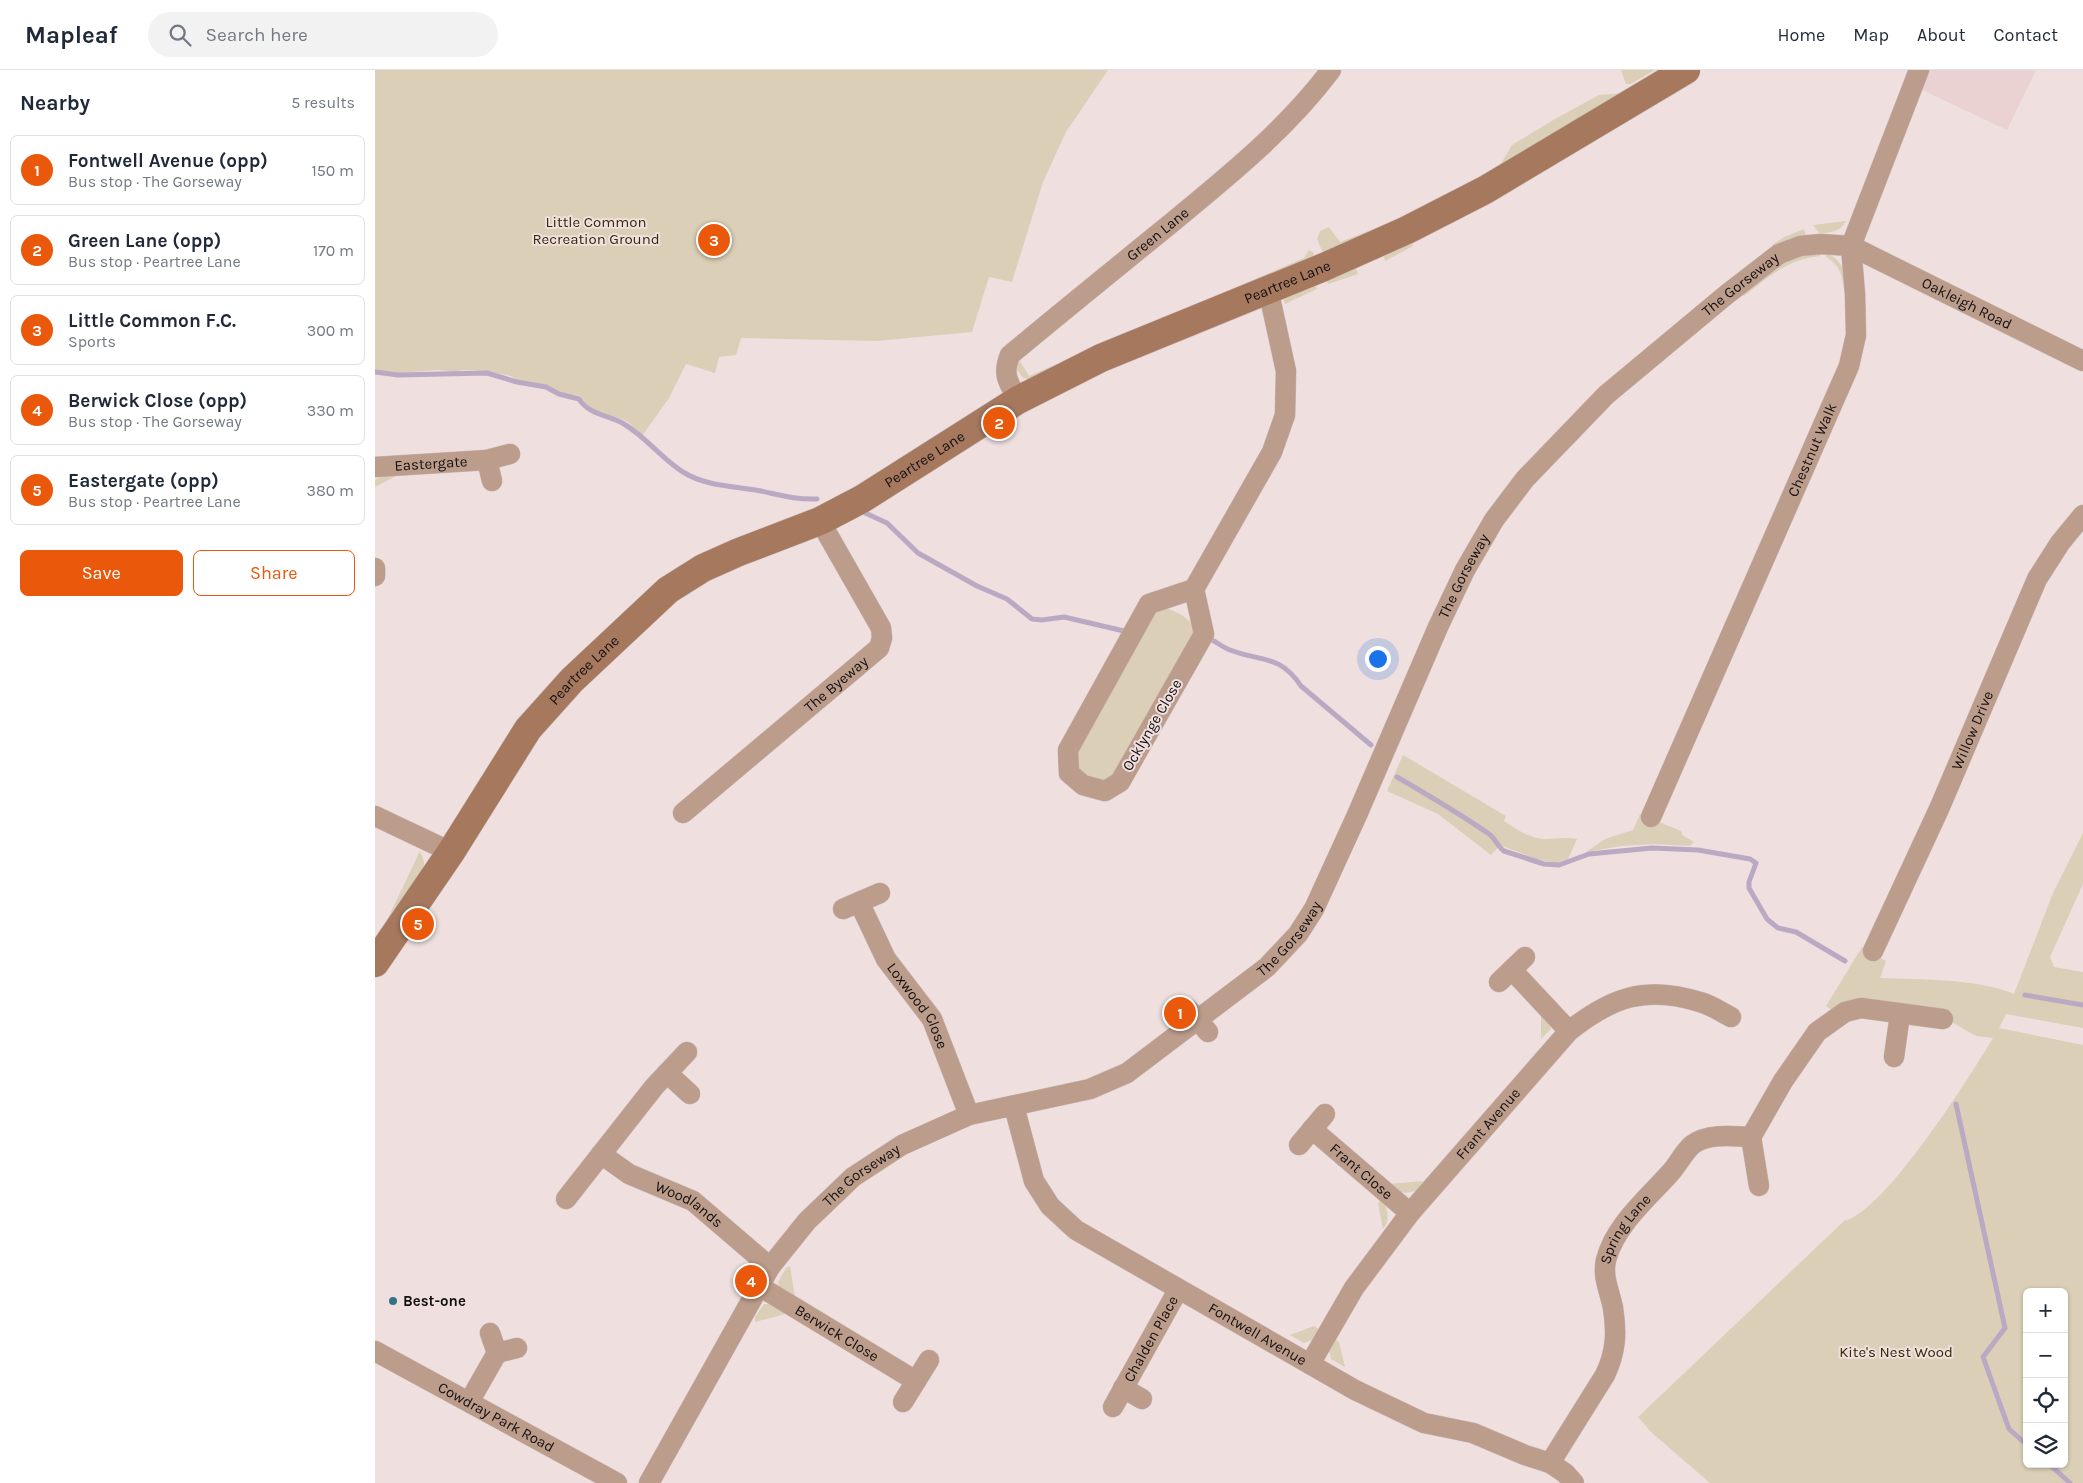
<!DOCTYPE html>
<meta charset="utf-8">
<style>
:root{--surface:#fff;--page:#f2f2f3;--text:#1f2937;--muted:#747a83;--line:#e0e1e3;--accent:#ea580c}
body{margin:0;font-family:Karla,sans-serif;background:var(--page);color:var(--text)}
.controls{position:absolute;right:15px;bottom:15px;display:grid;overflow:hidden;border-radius:8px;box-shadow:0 1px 4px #0004}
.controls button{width:45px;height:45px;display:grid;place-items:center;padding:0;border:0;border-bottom:1px solid var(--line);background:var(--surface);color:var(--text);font:25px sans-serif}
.you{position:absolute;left:1002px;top:588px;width:18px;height:18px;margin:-12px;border:4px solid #fff;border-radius:50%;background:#1a73e8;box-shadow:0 0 0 8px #1a73e833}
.badge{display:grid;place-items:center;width:32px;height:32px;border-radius:50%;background:var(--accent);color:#fff;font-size:16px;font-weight:700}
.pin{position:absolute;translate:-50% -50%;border:2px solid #fff;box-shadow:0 1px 5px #0006}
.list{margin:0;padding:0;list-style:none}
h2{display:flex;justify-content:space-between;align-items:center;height:65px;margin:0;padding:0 20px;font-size:21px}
h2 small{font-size:16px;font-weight:400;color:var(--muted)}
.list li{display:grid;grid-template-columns:32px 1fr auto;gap:15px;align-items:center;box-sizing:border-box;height:70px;margin:0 10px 10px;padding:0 10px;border:1px solid var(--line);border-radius:8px}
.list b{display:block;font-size:19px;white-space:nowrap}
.list p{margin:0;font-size:16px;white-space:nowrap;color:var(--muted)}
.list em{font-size:16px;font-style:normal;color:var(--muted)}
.actions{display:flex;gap:10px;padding:15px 20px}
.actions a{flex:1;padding:11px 0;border:1px solid var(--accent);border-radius:8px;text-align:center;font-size:18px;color:var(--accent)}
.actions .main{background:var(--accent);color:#fff}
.icon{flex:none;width:28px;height:28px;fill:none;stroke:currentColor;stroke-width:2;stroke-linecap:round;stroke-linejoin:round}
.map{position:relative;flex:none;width:1708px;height:1413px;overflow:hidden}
header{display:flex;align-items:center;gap:30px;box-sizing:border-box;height:70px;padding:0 25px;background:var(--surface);border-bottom:1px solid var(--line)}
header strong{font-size:24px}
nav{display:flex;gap:28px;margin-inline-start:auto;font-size:18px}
.search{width:350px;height:45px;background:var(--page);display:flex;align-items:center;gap:12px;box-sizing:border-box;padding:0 18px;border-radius:28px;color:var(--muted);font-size:19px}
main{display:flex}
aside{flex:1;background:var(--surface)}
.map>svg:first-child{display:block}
.built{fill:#ebd2d2}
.green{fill:#dccfb7;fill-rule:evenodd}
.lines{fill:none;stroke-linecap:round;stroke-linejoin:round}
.stream{stroke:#b9a9c3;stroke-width:5}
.street-casing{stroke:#c8baba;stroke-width:21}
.secondary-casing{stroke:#c8baba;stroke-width:29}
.street{stroke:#bc9c8a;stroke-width:20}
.secondary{stroke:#a6795f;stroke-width:28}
.poi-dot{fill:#317584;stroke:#efdfdf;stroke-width:2}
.labels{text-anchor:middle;stroke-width:4;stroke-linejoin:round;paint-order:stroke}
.park-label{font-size:15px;fill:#3a2904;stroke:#efdfdf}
.street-label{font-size:15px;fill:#151010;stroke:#efdfdf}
.poi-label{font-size:15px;font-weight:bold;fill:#151010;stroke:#efdfdf;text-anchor:start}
</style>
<header>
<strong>Mapleaf</strong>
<div class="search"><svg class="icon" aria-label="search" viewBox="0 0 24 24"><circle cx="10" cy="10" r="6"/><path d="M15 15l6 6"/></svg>Search here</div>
<nav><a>Home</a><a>Map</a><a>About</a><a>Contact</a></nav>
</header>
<main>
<aside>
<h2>Nearby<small>5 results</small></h2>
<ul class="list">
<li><span class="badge">1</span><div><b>Fontwell Avenue (opp)</b><p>Bus stop · The Gorseway</p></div><em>150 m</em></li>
<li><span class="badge">2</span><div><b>Green Lane (opp)</b><p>Bus stop · Peartree Lane</p></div><em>170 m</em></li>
<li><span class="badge">3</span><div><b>Little Common F.C.</b><p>Sports</p></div><em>300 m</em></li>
<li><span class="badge">4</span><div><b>Berwick Close (opp)</b><p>Bus stop · The Gorseway</p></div><em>330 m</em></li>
<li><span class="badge">5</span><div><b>Eastergate (opp)</b><p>Bus stop · Peartree Lane</p></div><em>380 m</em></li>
</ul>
<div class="actions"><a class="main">Save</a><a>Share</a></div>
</aside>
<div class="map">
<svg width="1708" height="1413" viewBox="0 0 1708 1413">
<rect width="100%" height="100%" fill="#efdfdf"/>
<path class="built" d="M 1535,0 L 1661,0 L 1632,60 L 1530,12 Z"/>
<path class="green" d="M 0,0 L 733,0 L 691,62 L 668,112 L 637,212 L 614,207 L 597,262 L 501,271 L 366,268 L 361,285 L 344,287 L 340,303 L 311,294 L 294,328 L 267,366 C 262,361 256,353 249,350 C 231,343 216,344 205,326 L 185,322 L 172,315 L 143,310 L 136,306 L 111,301 L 86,300 L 82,303 L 63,300 L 23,303 L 0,301 Z
M 1246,0 L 1280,0 L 1256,14 L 1251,14 Z
M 1249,23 L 1222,37 L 1121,102 L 1137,75 L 1180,49 L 1224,25 Z
M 1025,149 L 948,183 L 942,169 L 945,161 L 954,157 L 965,172 Z
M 1471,151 C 1465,162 1455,163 1444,163 L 1438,155 Z
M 1429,159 L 1431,166 L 1399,178 L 1397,175 L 1409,167 Z
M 1036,170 L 1038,176 L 1010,191 L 1008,184 Z
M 934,180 L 939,183 L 938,190 L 660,310 L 648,308 L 639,296 L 645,291 L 654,306 L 929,188 Z
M 1445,183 L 1445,186 C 1411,190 1395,206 1369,226 L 1366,223 C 1393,202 1409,185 1445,183 Z
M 1452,183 C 1468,191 1471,203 1473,219 L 1469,220 C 1467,205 1465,195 1451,187 Z
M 980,195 L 983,204 L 953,214 L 950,206 Z
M 937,211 L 942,219 L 910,234 L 909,230 L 913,225 Z
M 13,402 L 29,402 L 0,417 L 0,410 Z
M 786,536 C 802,542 816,547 822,563 L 740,708 L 728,715 L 700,700 L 698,684 L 778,539 Z
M 1028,685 L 1131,746 L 1129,751 C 1141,759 1155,769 1170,769 C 1181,769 1191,767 1202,769 L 1193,789 L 1182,793 L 1161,789 L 1125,775 L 1116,785 L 1063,744 L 1012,721 Z
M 1265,744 L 1306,761 L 1307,765 L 1319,772 L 1315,776 L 1279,774 L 1246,776 L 1211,782 L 1230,769 L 1258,760 Z
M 1708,763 L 1708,814 L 1675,887 L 1679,897 L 1708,902 L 1708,958 L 1631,944 L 1624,958 L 1708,975 L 1708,1413 L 1335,1413 L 1277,1363 L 1263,1347 L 1469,1151 C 1509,1143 1596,1005 1618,968 L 1601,966 L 1573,950 L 1457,940 L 1451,936 L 1487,877 L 1511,891 L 1505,908 C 1547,910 1600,908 1639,924 L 1678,823 ZM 1652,1222 L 1689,1222 L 1689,1394 L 1652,1394 Z
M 45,781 L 49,792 L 49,807 L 2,871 Z
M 1170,943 L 1176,959 L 1166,969 L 1166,947 Z
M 1048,1111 L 1045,1120 L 1030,1123 L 1016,1119 L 1013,1114 Z
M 1008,1129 C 1012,1139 1016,1150 1008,1159 L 1003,1133 Z
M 415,1196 L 420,1227 L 407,1223 L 403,1212 L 411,1198 Z
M 389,1234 L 401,1234 L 412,1241 L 410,1244 L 380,1252 L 380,1247 Z
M 939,1256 L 945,1260 L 937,1270 L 929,1273 L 915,1265 Z
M 960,1269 L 964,1272 L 970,1297 L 956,1289 L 954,1281 Z"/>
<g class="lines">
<path class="stream" d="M 0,302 L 23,305 L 112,303 L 142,312 L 171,317 L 184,324 L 204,329 C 214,345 234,345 249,354 C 271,367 287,389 308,402 C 332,417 360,416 386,421 C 405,425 422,430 442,429
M 488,442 L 512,453 L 543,483 L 602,516 L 632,529 L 657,549 L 667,550 L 689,547 L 749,561
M 837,570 C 843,573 849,578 855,580 C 886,592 905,584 926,616 L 996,675
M 1022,707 C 1053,725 1084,743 1114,764 C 1120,768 1122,776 1129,781 L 1169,794 L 1184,795 L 1214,784 L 1277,778 L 1323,780 L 1375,789 L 1381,793 L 1374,812 L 1374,818 L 1392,849 L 1403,858 L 1421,862 L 1470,891
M 1650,925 L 1708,935
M 1581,1034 L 1630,1258 L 1608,1287 L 1634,1359 L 1652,1375
M 1674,1394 L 1695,1413"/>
<g class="street-casing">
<g id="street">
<path id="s1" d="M 643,330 C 633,312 627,304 635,285 C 688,241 741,198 794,155 C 851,108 911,60 956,0"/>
<path d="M 112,390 L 117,411"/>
<path id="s2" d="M 0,397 L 112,390 L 135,384"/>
<path d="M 0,498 L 0,506"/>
<path d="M 819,519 L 829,564 L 745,712 L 730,721 L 708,715 L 694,703 L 693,680 L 774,534 L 819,519 L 897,382 L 910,345 L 911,301 L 893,219"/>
<path id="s3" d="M 308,743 L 504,578 L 507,568 L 506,558 L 445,451"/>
<path d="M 0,746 L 76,782"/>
<path id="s4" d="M 1276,747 L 1474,296 L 1481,265 L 1480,224 L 1476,176 L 1544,0"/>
<path id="s5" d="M 484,832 L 511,889 L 557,949 L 594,1045"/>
<path d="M 468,839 L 505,823"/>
<path id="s6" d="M 1498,881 L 1564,739 L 1662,509 L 1685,473 L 1708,445"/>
<path d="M 1137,900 L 1194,961"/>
<path d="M 1124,912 L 1150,887"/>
<path d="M 813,939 L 833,962"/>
<path d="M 1519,987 L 1525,944"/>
<path d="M 292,1003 L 315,1024"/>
<path id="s7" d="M 639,1036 L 659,1111 L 675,1136 L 701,1160 L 980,1320 L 1049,1353 L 1098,1363 L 1150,1385 L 1175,1393 L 1190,1403 L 1199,1413"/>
<path id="s8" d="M 937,1059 L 1035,1143"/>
<path d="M 1376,1067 L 1384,1116"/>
<path d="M 924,1075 L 950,1044"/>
<path id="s9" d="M 226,1084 L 254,1104 L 318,1131 L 395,1197"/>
<path d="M 191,1129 L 279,1017 L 312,982"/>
<path id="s10" d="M 384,1216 L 541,1311"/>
<path d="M 115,1263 L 122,1283 L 142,1278"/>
<path id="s11" d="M 0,1281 L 242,1413"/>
<path id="s12" d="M 935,1294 L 979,1218 L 1035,1143 L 1194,961 C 1237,927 1271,915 1325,932 C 1336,935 1346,942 1356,947"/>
<path d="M 748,1318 L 767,1329"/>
<path d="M 94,1332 L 122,1283"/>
<path d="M 528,1332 L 554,1290"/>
<path id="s13" d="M 738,1337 L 803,1220"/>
<path id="s14" d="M 1175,1393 L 1230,1305 C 1241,1282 1242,1263 1238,1238 C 1235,1222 1227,1207 1231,1190 C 1240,1155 1273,1128 1296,1102 C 1303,1094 1309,1082 1317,1075 C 1332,1063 1358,1066 1376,1067 L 1408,1011 L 1442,962 L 1470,942 L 1486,938 L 1568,949"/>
<path id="s15" d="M 274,1413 L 395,1197 L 432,1151 L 478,1107 L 527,1075 L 594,1045 L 715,1019 L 752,1003 L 892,897 L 923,864 L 939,839 L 982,745 L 1063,557 L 1090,500 L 1119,450 L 1150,409 L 1231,325 L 1351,225 L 1404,184 L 1425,176 L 1446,174 L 1476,176 L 1708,291"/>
</g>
</g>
<g class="secondary-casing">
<g id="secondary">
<path id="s16" d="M 0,893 L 76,782 L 153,659 L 197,610 L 293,520 L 328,498 L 364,482 L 445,451 L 487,429 L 643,330 L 726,288 L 949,197 L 1032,160 L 1110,120 L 1311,0"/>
</g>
</g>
<use href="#street" class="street"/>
<use href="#secondary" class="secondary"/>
</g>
<circle class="poi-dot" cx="18" cy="1231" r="5"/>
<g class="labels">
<g class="park-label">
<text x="221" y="157">Little Common<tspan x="221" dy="17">Recreation Ground</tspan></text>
<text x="1521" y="1287">Kite's Nest Wood</text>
</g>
<g class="street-label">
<text dy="5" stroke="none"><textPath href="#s1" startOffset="239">Green Lane</textPath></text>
<text dy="5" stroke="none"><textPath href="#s16" startOffset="1171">Peartree Lane</textPath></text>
<text dy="5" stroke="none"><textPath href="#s15" startOffset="1688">The Gorseway</textPath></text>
<text dy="5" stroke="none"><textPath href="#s15" startOffset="1940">Oakleigh Road</textPath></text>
<text dy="5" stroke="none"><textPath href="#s4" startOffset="401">Chestnut Walk</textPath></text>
<text dy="5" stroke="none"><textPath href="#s16" startOffset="766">Peartree Lane</textPath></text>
<text dy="5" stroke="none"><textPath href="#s2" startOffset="56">Eastergate</textPath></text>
<text dy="5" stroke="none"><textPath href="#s15" startOffset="1282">The Gorseway</textPath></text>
<text dy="5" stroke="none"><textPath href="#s16" startOffset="361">Peartree Lane</textPath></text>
<text dy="5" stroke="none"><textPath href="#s3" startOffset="200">The Byeway</textPath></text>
<text transform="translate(777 655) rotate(-60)" y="5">Ocklynge Close</text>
<text dy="5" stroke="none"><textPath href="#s6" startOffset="242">Willow Drive</textPath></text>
<text dy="5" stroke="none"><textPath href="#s15" startOffset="878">The Gorseway</textPath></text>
<text dy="5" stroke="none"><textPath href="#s5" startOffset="120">Loxwood Close</textPath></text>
<text dy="5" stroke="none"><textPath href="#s12" startOffset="300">Frant Avenue</textPath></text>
<text dy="5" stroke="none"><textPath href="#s8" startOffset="65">Frant Close</textPath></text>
<text dy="5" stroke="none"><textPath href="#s15" startOffset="378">The Gorseway</textPath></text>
<text dy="5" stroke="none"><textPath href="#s9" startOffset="102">Woodlands</textPath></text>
<text dy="5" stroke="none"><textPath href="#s14" startOffset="258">Spring Lane</textPath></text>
<text dy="5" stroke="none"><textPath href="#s10" startOffset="91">Berwick Close</textPath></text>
<text dy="5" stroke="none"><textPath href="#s7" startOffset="352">Fontwell Avenue</textPath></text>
<text dy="5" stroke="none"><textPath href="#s13" startOffset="78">Chalden Place</textPath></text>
<text dy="5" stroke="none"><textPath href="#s11" startOffset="138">Cowdray Park Road</textPath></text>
</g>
<g class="poi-label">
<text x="28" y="1236">Best-one</text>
</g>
</g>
</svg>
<div class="controls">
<button>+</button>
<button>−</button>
<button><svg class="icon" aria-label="locate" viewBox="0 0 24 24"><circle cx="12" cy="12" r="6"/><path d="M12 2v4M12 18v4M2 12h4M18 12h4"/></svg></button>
<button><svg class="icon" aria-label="layers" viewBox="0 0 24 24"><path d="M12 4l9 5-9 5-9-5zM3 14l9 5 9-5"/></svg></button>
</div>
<div class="you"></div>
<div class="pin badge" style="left:805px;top:943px">1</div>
<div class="pin badge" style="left:624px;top:353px">2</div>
<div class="pin badge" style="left:339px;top:170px">3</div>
<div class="pin badge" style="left:376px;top:1211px">4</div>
<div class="pin badge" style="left:43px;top:854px">5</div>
</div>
</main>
